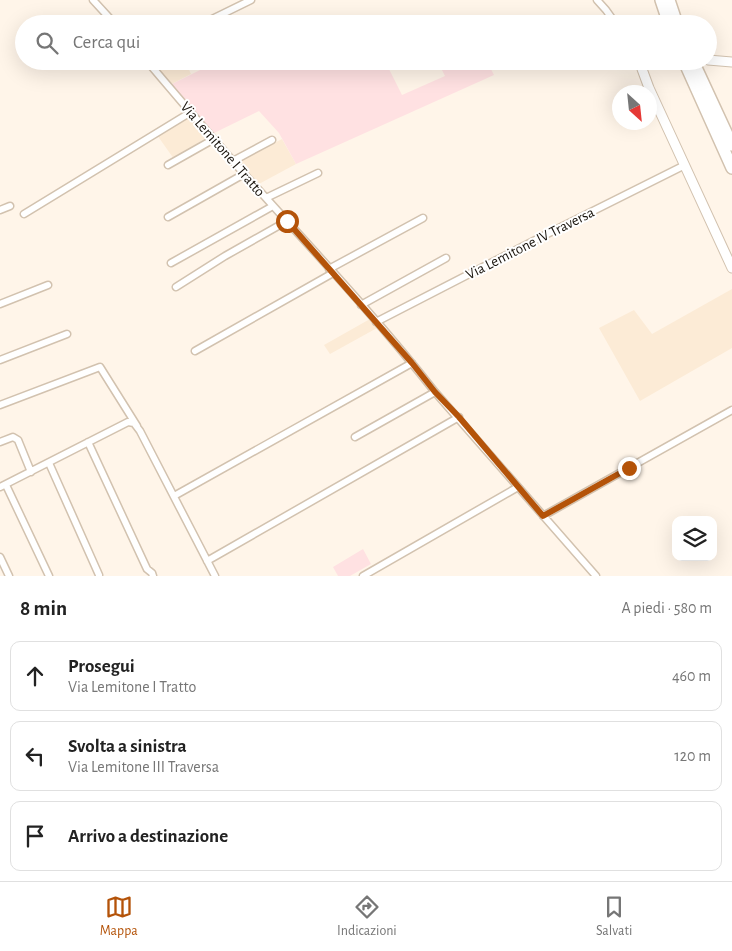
<!DOCTYPE html>
<html lang="it">
<meta charset="utf-8">
<style>
:root{--surface:#fff;--page:#f6f6f6;--text:#222;--muted:#767676;--line:#e0e0e0;--accent:#b45309}
body{margin:0;font-family:"Alegreya Sans",sans-serif;background:var(--page);color:var(--text)}
.controls{position:absolute;right:15px;bottom:15px;display:grid;overflow:hidden;border-radius:10px;box-shadow:0 5px 20px #0002}
.controls button{width:45px;height:45px;display:grid;place-items:center;padding:0;border:0;border-bottom:1px solid var(--line);background:var(--surface);color:var(--text);font:25px sans-serif}
.compass{position:absolute;left:612px;top:85px;width:45px;height:45px;border-radius:50%;background:var(--surface);box-shadow:0 5px 20px #0002;rotate:153deg}
.stop{position:absolute;width:15px;height:15px;margin:-11px;border:4px solid #b45309;border-radius:50%;background:#fff}
.stop.end{background:#b45309;border-color:#fff;box-shadow:0 1px 5px #0008}
.list{margin:0;padding:0;list-style:none}
h2{display:flex;justify-content:space-between;align-items:center;height:65px;margin:0;padding:0 20px;font-size:21px}
h2 small{font-size:16px;font-weight:400;color:var(--muted)}
.list li{display:grid;grid-template-columns:32px 1fr auto;gap:15px;align-items:center;box-sizing:border-box;height:70px;margin:0 10px 10px;padding:0 10px;border:1px solid var(--line);border-radius:10px}
.list b{display:block;font-size:19px;white-space:nowrap}
.list p{margin:0;font-size:16px;white-space:nowrap;color:var(--muted)}
.list em{font-size:16px;font-style:normal;color:var(--muted)}
.icon{flex:none;width:28px;height:28px;fill:none;stroke:currentColor;stroke-width:2;stroke-linecap:round;stroke-linejoin:round}
.map{position:relative;flex:none;width:732px;height:576px;overflow:hidden}
.search{position:absolute;background:var(--surface);box-shadow:0 5px 20px #0002;left:15px;right:15px;top:15px;height:55px;display:flex;align-items:center;gap:12px;box-sizing:border-box;padding:0 18px;border-radius:28px;color:var(--muted);font-size:19px}
.sheet{height:305px;background:var(--surface)}
nav{display:flex;justify-content:space-around;align-items:center;box-sizing:border-box;height:70px;border-top:1px solid var(--line);background:var(--surface);font-size:14px;color:var(--muted)}
nav a{display:grid;justify-items:center;gap:2px}
nav .on{color:var(--accent)}
.map>svg:first-child{display:block}
.built{fill:#fcebd6}
.green{fill:#ffe1e2}
.lines{fill:none;stroke-linecap:round;stroke-linejoin:round}
.street-casing{stroke:#d2c2af;stroke-width:9}
.secondary-casing{stroke:#d2c2af;stroke-width:11}
.highway-casing{stroke:#d2c2af;stroke-width:14}
.street{stroke:#fff;stroke-width:6}
.secondary{stroke:#fff;stroke-width:9}
.highway{stroke:#fff;stroke-width:11}
.route{stroke:#b45309;stroke-width:6}
.labels{text-anchor:middle;stroke-width:4;stroke-linejoin:round;paint-order:stroke}
.street-label{font-size:15px;fill:#18130c;stroke:#fff}
</style>
<div class="map">
<svg width="732" height="576" viewBox="0 0 732 576">
<rect width="100%" height="100%" fill="#fff5e9"/>
<path class="built" d="M 150,61 L 185,61 L 191,74 L 170,85 Z
M 188,115 L 207,137 L 174,159 L 157,135 Z
M 282,139 L 296,164 L 257,185 L 237,162 Z
M 732,289 L 732,348 L 640,401 L 599,328 L 634,310 L 652,334 Z
M 370,319 L 377,328 L 330,354 L 324,345 Z"/>
<path class="green" d="M 218,61 L 359,61 L 363,68 L 378,61 L 385,61 L 402,95 L 445,76 L 439,64 L 446,61 L 487,61 L 494,75 L 296,164 L 279,133 L 259,111 L 212,134 L 170,85 Z
M 363,549 L 371,564 L 350,576 L 338,576 L 333,567 Z"/>
<g class="lines">
<g class="street-casing">
<path id="street" d="M 93,0 L 115,24
M 597,0 L 606,10 L 616,24
M 202,24 L 251,0
M 147,61 C 180,100 213,139 247,177 C 310,247 376,317 435,392 L 596,576
M 233,161 L 272,140
M 168,165 L 214,139
M 266,198 L 318,173
M 0,210 L 10,206
M 24,214 L 191,112
M 168,217 L 244,174
M 171,263 L 273,206
M 329,269 L 423,218
M 176,287 L 225,256 L 287,221
M 0,304 L 48,285
M 361,305 L 446,258
M 376,322 L 549,233 L 685,165
M 195,351 L 333,273
M 0,360 L 67,334
M 0,405 L 100,367 L 137,426
M 355,437 L 435,392
M 0,442 L 13,437 L 18,440 L 31,472
M 88,442 L 147,569 L 152,573 L 153,576
M 49,463 L 99,575
M 6,485 L 49,576
M 0,487 L 128,422 L 134,423 L 140,431 L 215,576
M 174,496 L 412,363
M 543,516 L 732,410
M 0,557 L 9,576
M 207,561 L 459,417
M 363,576 L 518,487"/>
</g>
<g class="secondary-casing">
<path id="secondary" d="M 708,60 L 732,62
M 645,61 L 642,69 L 649,88 L 732,268"/>
</g>
<g class="highway-casing">
<path id="highway" d="M 661,0 L 669,24
M 669,0 L 677,24
M 684,61 L 732,168
M 693,61 L 732,145"/>
</g>
<use href="#street" class="street"/>
<use href="#secondary" class="secondary"/>
<use href="#highway" class="highway"/>
</g>
<g class="lines">
<path class="route" d="M 287,221 L 412,363 L 435,392 L 459,417 L 543,516 L 629,468"/>
</g>
<g class="labels">
<g class="street-label">
<text transform="translate(223 149) rotate(49)" y="5">Via Lemitone I Tratto</text>
<text transform="translate(530 243) rotate(-27)" y="5">Via Lemitone IV Traversa</text>
</g>
</g>
</svg>
<div class="controls">
<button><svg class="icon" aria-label="layers" viewBox="0 0 24 24"><path d="M12 4l9 5-9 5-9-5zM3 14l9 5 9-5"/></svg></button>
</div>
<svg class="compass" viewBox="-18 -18 36 36"><path d="M0-13l5 13h-10z" fill="#e53935"/><path d="M0 13l5-13h-10z" fill="#767676"/></svg>
<div class="stop" style="left:287px;top:221px"></div>
<div class="stop end" style="left:629px;top:468px"></div>
<div class="search"><svg class="icon" aria-label="search" viewBox="0 0 24 24"><circle cx="10" cy="10" r="6"/><path d="M15 15l6 6"/></svg>Cerca qui</div>
</div>
<section class="sheet">
<h2>8 min<small>A piedi · 580 m</small></h2>
<ul class="list">
<li><svg class="icon" aria-label="ahead" viewBox="0 0 24 24"><path d="M12 20V5M6 11l6-6 6 6"/></svg><div><b>Prosegui</b><p>Via Lemitone I Tratto</p></div><em>460 m</em></li>
<li><svg class="icon" aria-label="left" viewBox="0 0 24 24"><path d="M17 20v-9H6M10 6l-5 5 5 5"/></svg><div><b>Svolta a sinistra</b><p>Via Lemitone III Traversa</p></div><em>120 m</em></li>
<li><svg class="icon" aria-label="arrive" viewBox="0 0 24 24"><path d="M6 21V4h12l-3 4 3 4H6"/></svg><div><b>Arrivo a destinazione</b></div></li>
</ul>
</section>
<nav>
<a class="on"><svg class="icon" aria-label="map" viewBox="0 0 24 24"><path d="M3 6l6-2 6 2 6-2v14l-6 2-6-2-6 2zM9 4v14M15 6v14"/></svg>Mappa</a>
<a><svg class="icon" aria-label="directions" viewBox="0 0 24 24"><path d="M12 3l9 9-9 9-9-9zM9 14v-3h6M13 9l2 2-2 2"/></svg>Indicazioni</a>
<a><svg class="icon" aria-label="saved" viewBox="0 0 24 24"><path d="M7 4h10v16l-5-4-5 4z"/></svg>Salvati</a>
</nav>
